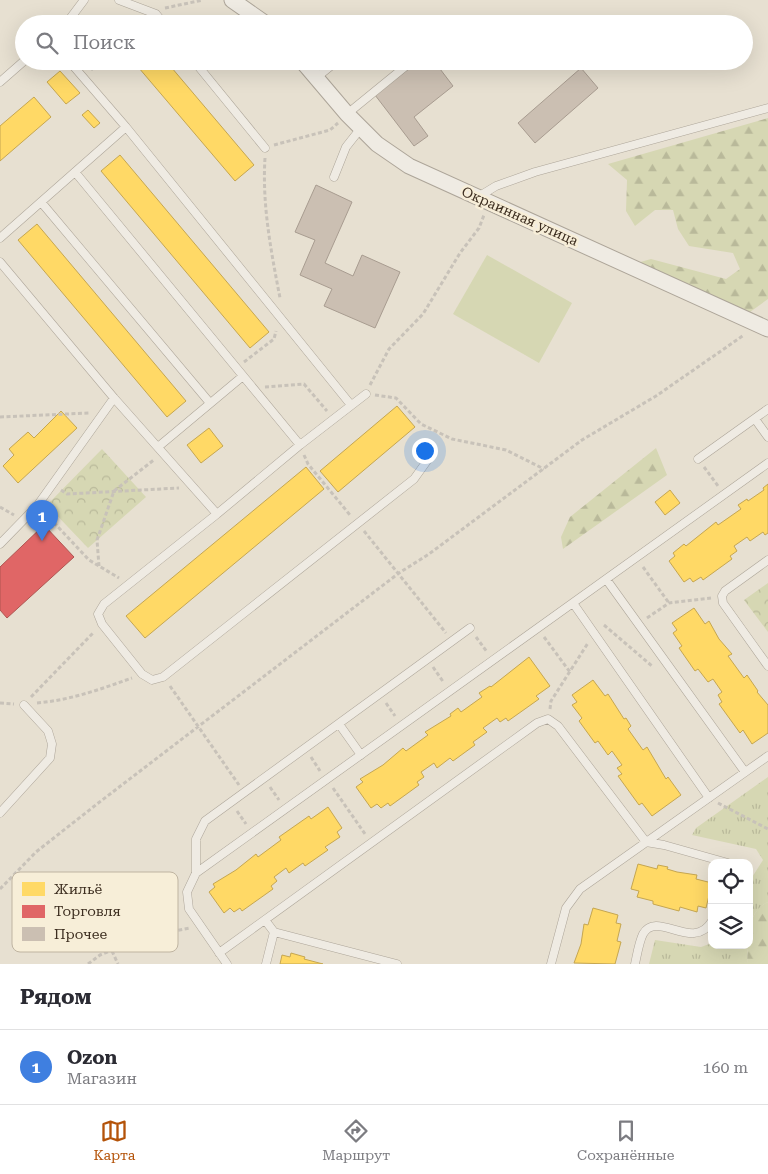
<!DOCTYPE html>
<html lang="ru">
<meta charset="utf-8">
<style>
:root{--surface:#fff;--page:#f2f2f3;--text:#2b2b33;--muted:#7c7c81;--line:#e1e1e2;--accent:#b45309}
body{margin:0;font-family:"Roboto Serif",serif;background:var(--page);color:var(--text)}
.controls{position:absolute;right:15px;bottom:15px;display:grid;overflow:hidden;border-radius:10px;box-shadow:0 5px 20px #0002}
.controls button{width:45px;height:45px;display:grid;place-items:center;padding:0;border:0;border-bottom:1px solid var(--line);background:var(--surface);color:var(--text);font:25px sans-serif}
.you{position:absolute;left:424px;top:450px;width:18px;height:18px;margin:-12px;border:4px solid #fff;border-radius:50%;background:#1a73e8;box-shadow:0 0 0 8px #1a73e833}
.badge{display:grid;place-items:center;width:32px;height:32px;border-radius:50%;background:var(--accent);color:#fff;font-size:16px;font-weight:700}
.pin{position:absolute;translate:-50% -41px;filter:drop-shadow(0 1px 2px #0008)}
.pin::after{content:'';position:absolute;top:26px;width:18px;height:15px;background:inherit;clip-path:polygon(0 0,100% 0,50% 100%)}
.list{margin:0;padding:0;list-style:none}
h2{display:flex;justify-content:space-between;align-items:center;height:65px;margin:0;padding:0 20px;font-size:21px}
h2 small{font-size:16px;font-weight:400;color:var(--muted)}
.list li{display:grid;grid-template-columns:32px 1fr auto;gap:15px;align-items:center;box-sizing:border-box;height:75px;padding:0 20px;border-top:1px solid var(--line)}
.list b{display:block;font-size:19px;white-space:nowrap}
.list p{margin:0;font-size:16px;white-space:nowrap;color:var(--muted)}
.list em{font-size:16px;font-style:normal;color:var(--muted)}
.icon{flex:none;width:28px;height:28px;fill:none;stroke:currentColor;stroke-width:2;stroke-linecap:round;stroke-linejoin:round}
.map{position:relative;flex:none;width:768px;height:964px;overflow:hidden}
.search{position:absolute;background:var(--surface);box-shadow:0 5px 20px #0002;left:15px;right:15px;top:15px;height:55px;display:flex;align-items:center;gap:12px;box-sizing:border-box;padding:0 18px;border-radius:28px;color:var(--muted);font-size:19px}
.sheet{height:140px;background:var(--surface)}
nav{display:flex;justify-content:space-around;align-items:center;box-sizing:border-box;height:70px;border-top:1px solid var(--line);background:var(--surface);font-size:14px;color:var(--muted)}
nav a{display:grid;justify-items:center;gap:2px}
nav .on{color:var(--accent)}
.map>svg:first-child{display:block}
.grass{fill:url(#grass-tufts)}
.forest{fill:url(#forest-firs)}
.park{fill:url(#park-crowns)}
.pitch{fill:#d6d7b3}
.homes{fill:#ffd966;stroke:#c5a651}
.shops{fill:#e06666;stroke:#af5551}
.building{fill:#cbbfb2;stroke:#a89c90}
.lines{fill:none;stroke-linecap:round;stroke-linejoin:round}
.lane-casing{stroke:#ada599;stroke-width:9}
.street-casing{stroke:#ada599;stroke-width:17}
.path{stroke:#c8c2b9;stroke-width:3;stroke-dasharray:4 2.5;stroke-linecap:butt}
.lane{stroke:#efebe3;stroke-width:8}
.street{stroke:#efebe3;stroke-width:15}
.labels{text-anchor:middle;stroke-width:5;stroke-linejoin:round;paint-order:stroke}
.street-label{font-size:14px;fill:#3d2e20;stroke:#f7eed8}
.key{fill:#f7eed8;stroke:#bfb4a1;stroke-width:1}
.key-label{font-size:14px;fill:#3d2e20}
</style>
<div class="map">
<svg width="768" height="964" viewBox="0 0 768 964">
<defs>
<pattern id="grass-tufts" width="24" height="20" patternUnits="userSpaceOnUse" patternTransform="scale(1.25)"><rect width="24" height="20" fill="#d6d7b3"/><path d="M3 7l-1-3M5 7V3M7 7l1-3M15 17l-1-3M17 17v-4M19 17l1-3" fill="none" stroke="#b9b99a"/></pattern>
<pattern id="forest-firs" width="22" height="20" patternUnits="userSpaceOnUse" patternTransform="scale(1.25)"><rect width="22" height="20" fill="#d6d7b3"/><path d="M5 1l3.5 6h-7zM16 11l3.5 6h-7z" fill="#b9b99a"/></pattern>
<pattern id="park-crowns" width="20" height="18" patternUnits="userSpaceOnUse" patternTransform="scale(1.25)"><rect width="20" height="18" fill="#d6d7b3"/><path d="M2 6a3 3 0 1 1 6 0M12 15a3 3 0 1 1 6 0" fill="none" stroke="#b9b99a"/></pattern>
</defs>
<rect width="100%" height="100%" fill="#e7e0d1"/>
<path class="grass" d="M 768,777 L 768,902 C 755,908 750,920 749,934 L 749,882 L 763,860 L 756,849 L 692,835 L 696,828 Z
M 655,940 L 701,947 L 712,943 L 712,945 L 748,945 L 747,964 L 649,964 Z"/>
<path class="forest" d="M 768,118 L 768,299 L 750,312 L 637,263 L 651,259 L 726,279 L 740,269 L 733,253 L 689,246 L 678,229 L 673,210 L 655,210 L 635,226 L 626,211 L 627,180 L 608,164 Z
M 656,448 L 667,475 L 563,549 L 561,537 L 570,517 Z
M 768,902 L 768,964 L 747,964 C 749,943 745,912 768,902 Z"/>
<path class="park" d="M 102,449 L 146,497 L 88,548 L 47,505 Z
M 768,583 L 768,632 L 744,600 Z"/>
<path class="pitch" d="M 487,255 L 572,303 L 539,363 L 453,314 Z"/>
<path class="homes" d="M 133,61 L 166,61 L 254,165 L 235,181 Z
M 60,71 L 80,93 L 66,104 L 47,82 Z
M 34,97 L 51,117 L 0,161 L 0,126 Z
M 88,110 L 100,123 L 94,128 L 82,115 Z
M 120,155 L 269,332 L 250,348 L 101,171 Z
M 37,224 L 186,401 L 167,417 L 18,240 Z
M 397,406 L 415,427 L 338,492 L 320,471 Z
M 61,411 L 77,428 L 18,483 L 3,466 L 14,455 L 9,449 L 28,432 L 34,438 Z
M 209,428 L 223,446 L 201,463 L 187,445 Z
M 306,467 L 324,489 L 145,638 L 126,616 Z
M 768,484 L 768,533 L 765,535 L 763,532 L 750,541 L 747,537 L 734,546 L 737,551 L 730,556 L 732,559 L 703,580 L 701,577 L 693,582 L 690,578 L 684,582 L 669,561 L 675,556 L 673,553 L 684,544 L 686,546 L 716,522 L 718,525 L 741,509 L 738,505 L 747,499 L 748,501 L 764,490 L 763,488 Z
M 670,490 L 680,503 L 665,515 L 655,502 Z
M 694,608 L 705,624 L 709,621 L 719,639 L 732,654 L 728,656 L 744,678 L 747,675 L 758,691 L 757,692 L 768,705 L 768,733 L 752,744 L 743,730 L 740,733 L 719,704 L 722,702 L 718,695 L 722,692 L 713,679 L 708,682 L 698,669 L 695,671 L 679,648 L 682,646 L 673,633 L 677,630 L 672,623 Z
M 529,657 L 550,686 L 536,696 L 539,699 L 508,721 L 506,718 L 500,722 L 497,718 L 483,728 L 487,732 L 473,742 L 475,745 L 453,761 L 450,758 L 437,768 L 434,763 L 421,772 L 424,777 L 417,782 L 419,785 L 390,806 L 388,803 L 381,808 L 377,804 L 371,808 L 356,787 L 363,782 L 360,779 L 383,765 L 403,748 L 406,751 L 428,735 L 425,732 L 451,716 L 450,714 L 458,708 L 461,712 L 482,697 L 479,693 L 490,686 L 491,687 Z
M 593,680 L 605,696 L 608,694 L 624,719 L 626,718 L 631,726 L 628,729 L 643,750 L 647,747 L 666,779 L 668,777 L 681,795 L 652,816 L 642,803 L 639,805 L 618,776 L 622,774 L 617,768 L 622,765 L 612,751 L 608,755 L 598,741 L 595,743 L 579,721 L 582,718 L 572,705 L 577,702 L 572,695 Z
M 328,807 L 342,828 L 337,832 L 340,837 L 325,847 L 328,850 L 305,866 L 303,863 L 289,873 L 286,868 L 274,877 L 277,881 L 271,886 L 273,889 L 242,911 L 240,908 L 234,912 L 230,908 L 224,913 L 209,892 L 215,887 L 213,884 L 236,870 L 256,854 L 258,857 L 281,840 L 279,837 L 309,816 L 311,819 Z
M 638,864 L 657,869 L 658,865 L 668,867 L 667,869 L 677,872 L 697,875 L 696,879 L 712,883 L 706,908 L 698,906 L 697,912 L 680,907 L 679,911 L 653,904 L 653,901 L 637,897 L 639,891 L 631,889 Z
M 593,908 L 618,915 L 616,923 L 621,924 L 617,941 L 621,942 L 615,964 L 574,963 L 581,944 L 584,924 L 588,925 Z
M 291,953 L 305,957 L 304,959 L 323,964 L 280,964 L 282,955 L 290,957 Z"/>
<path class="shops" d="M 44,525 L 74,557 L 7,618 L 0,610 L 0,567 Z"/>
<path class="building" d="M 419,61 L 434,61 L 453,86 L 414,117 L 428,136 L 414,146 L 375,95 Z
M 581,68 L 598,88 L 535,143 L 518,123 Z
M 316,185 L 352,202 L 325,263 L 353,276 L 362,255 L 400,272 L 375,328 L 324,306 L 332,289 L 300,275 L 315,240 L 295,232 Z"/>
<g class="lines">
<g class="lane-casing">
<path id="lane" d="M 119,0 L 156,14 L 164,24
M 66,24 L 84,0
M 69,61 L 126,127 L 351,405
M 194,61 L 265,148
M 316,78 L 337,61
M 0,82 L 24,61
M 347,114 L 412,61
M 75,172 L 300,445
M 334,177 L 346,147 L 361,128
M 478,197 L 496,186 L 535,172 L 768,108
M 41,202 L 210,403
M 0,238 L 126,127
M 0,262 L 114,398 L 217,514 L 104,604 L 98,614 L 102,624 L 142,674 L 152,680 L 163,677 L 414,479 L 429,458
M 755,419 L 768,437
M 158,447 L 243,376
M 698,459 L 768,409
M 217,514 L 300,445 L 366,394
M 0,544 L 37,506 L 114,398
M 768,560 L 725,591 L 722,596 L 723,603 L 768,666
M 606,579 L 745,772
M 573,603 L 709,798
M 339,724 L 361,755
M 0,813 L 50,758 L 52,744 L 48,731 L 24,705
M 196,873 L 196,839 L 205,821 L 470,628
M 265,920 L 274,932 L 397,964
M 219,953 L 537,723 L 548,719 L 558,726 L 646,842 L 664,845 L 728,863
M 227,964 L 189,909 L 187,892 L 196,873 L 768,463
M 266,964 L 274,932
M 551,964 L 566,908 L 580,889 L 768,756
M 635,964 C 637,955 639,942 643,934 C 657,909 693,953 712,921"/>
</g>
<g class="street-casing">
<path id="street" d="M 232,0 L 266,24
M 302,61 L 347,114 L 377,144 L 409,166 L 768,329"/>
</g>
<path class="path" d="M 165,8 L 203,0
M 91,70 L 101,61
M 274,145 L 330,130 L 338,123
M 265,158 C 262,205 271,251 280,298
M 244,362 L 274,339 L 276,331
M 370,385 L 389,349 L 423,314 L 460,253 L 479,228 L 484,215
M 265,387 L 304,384 L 327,411
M 375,395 L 396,398 L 421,424 L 452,439 L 506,450 L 544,469
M 0,417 L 89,413
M 304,455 L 308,464 L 350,515
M 704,467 L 718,486
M 61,490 L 67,494 L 179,488
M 0,507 L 14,515
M 45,513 L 89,560 L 119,578
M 364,531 L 446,633
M 99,566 L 97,540 L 114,491 L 155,459
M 643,567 L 669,603
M 647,618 L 669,603 L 711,598
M 604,625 L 652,666
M 476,637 L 487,652
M 544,637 L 570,672
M 433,667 L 444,683
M 170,686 L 239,785
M 31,697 L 94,632
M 0,703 L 14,704
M 37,703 C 71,700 101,689 132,678
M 386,703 L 395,716
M 550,709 L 551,701 L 588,643
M 311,757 L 320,771
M 270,787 L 279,800
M 333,788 L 365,834
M 718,803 L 768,829
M 237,811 L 246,824
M 0,889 L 36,852 L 97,804 L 399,573 L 429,554 L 582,440 L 656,396 L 744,335
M 112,951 L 118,964
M 88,964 L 100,955 L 147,936 L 190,928"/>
<use href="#lane" class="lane"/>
<use href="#street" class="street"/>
</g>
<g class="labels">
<g class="street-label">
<text transform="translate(520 216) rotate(24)" y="5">Окраинная улица</text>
</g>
</g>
<rect x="12" y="872" width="166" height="80" rx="8" class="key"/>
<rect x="22" y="882" width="23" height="14" fill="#ffd966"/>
<rect x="22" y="905" width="23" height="13" fill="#e06666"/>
<rect x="22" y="927" width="23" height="14" fill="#cbbfb2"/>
<g class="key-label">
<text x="54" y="894">Жильё</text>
<text x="54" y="916">Торговля</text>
<text x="54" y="939">Прочее</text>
</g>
</svg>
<div class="controls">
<button><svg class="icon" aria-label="locate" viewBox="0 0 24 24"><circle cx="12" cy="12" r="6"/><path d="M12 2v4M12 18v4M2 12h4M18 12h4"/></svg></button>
<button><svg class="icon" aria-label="layers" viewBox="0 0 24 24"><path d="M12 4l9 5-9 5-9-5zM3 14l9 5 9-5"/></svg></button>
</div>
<div class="you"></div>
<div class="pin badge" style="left:42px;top:541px;background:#3f7fe0">1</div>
<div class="search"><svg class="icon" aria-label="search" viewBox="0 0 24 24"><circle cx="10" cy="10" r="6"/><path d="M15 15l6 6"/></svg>Поиск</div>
</div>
<section class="sheet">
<h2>Рядом<small></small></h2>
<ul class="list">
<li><span class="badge" style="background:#3f7fe0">1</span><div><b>Ozon</b><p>Магазин</p></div><em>160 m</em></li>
</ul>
</section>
<nav>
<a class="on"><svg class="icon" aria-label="map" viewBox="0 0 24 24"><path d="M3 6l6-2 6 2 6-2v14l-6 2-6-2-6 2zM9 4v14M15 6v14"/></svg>Карта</a>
<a><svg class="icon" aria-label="directions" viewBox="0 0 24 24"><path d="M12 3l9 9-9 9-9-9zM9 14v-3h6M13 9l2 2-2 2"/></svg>Маршрут</a>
<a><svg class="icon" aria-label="saved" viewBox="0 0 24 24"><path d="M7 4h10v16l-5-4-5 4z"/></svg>Сохранённые</a>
</nav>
